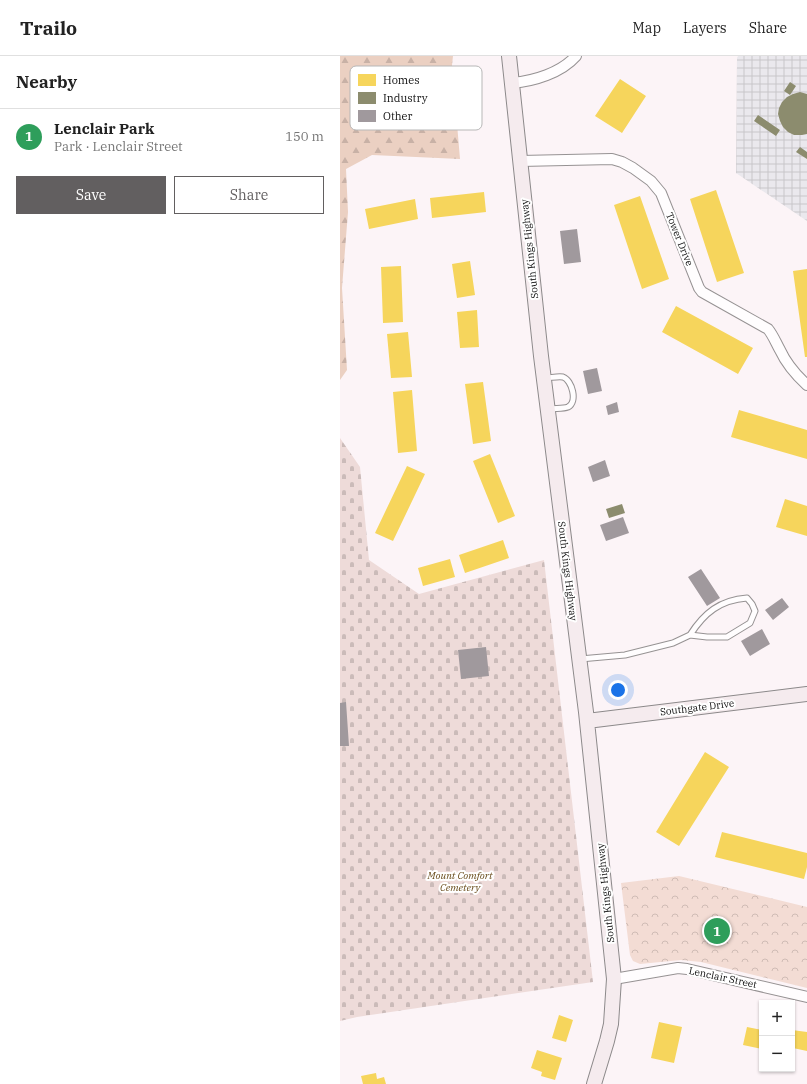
<!DOCTYPE html>
<meta charset="utf-8">
<style>
:root{--surface:#fff;--page:#f6f6f6;--text:#222;--muted:#767676;--line:#e0e0e0;--accent:#625f60}
body{margin:0;font-family:"IBM Plex Serif",serif;background:var(--page);color:var(--text)}
.controls{position:absolute;right:12px;bottom:12px;display:grid;overflow:hidden;border-radius:0px;box-shadow:0 1px 3px #0004}
.controls button{width:36px;height:36px;display:grid;place-items:center;padding:0;border:0;border-bottom:1px solid var(--line);background:var(--surface);color:var(--text);font:20px sans-serif}
.you{position:absolute;left:278px;top:634px;width:14px;height:14px;margin:-10px;border:3px solid #fff;border-radius:50%;background:#1a73e8;box-shadow:0 0 0 6px #1a73e833}
.badge{display:grid;place-items:center;width:26px;height:26px;border-radius:50%;background:var(--accent);color:#fff;font-size:13px;font-weight:700}
.pin{position:absolute;translate:-50% -50%;border:2px solid #fff;box-shadow:0 1px 4px #0006}
.list{margin:0;padding:0;list-style:none}
h2{display:flex;justify-content:space-between;align-items:center;height:52px;margin:0;padding:0 16px;font-size:17px}
h2 small{font-size:13px;font-weight:400;color:var(--muted)}
.list li{display:grid;grid-template-columns:26px 1fr auto;gap:12px;align-items:center;box-sizing:border-box;height:56px;padding:0 16px;border-top:1px solid var(--line)}
.list b{display:block;font-size:15px;white-space:nowrap}
.list p{margin:0;font-size:13px;white-space:nowrap;color:var(--muted)}
.list em{font-size:13px;font-style:normal;color:var(--muted)}
.actions{display:flex;gap:8px;padding:12px 16px}
.actions a{flex:1;padding:9px 0;border:1px solid var(--accent);border-radius:0px;text-align:center;font-size:14px;color:var(--accent)}
.actions .main{background:var(--accent);color:#fff}
.map{position:relative;flex:none;width:467px;height:1028px;overflow:hidden}
header{display:flex;align-items:center;gap:24px;box-sizing:border-box;height:56px;padding:0 20px;background:var(--surface);border-bottom:1px solid var(--line)}
header strong{font-size:19px}
nav{display:flex;gap:22px;margin-inline-start:auto;font-size:14px}
main{display:flex}
aside{flex:1;background:var(--surface)}
.map>svg:first-child{display:block}
.industrial{fill:url(#industrial-grid)}
.forest{fill:url(#forest-firs)}
.cemetery{fill:url(#cemetery-stones)}
.park{fill:url(#park-crowns)}
.homes{fill:#f6d55c}
.industry{fill:#8c8c6e}
.building{fill:#a0999d}
.lines{fill:none;stroke-linecap:round;stroke-linejoin:round}
.lane-casing{stroke:#969293;stroke-width:7}
.street-casing{stroke:#969293;stroke-width:12}
.secondary-casing{stroke:#8c898a;stroke-width:16}
.lane{stroke:#fffdfe;stroke-width:5}
.street{stroke:#fffdfe;stroke-width:10}
.secondary{stroke:#f5ebee;stroke-width:14}
.labels{text-anchor:middle;stroke-width:4;stroke-linejoin:round;paint-order:stroke}
.street-label{font-size:10px;fill:#0f0f0f;stroke:#fff}
.park-label{font-size:10px;font-style:italic;fill:#6a4d1c;stroke:#fff}
.key{fill:#fff;stroke:#b7b7b7;stroke-width:1}
.key-label{font-size:11px;fill:#0f0f0f}
</style>
<header>
<strong>Trailo</strong>
<nav><a>Map</a><a>Layers</a><a>Share</a></nav>
</header>
<main>
<aside>
<h2>Nearby<small></small></h2>
<ul class="list">
<li><span class="badge" style="background:#2e9e5b">1</span><div><b>Lenclair Park</b><p>Park · Lenclair Street</p></div><em>150 m</em></li>
</ul>
<div class="actions"><a class="main">Save</a><a>Share</a></div>
</aside>
<div class="map">
<svg width="467" height="1028" viewBox="0 0 467 1028">
<defs>
<pattern id="industrial-grid" width="8" height="8" patternUnits="userSpaceOnUse"><rect width="8" height="8" fill="#eae8ed"/><path d="M0 4h8M4 0v8" fill="none" stroke="#c8c6ca"/></pattern>
<pattern id="forest-firs" width="22" height="20" patternUnits="userSpaceOnUse"><rect width="22" height="20" fill="#ebd0c2"/><path d="M5 1l3.5 6h-7zM16 11l3.5 6h-7z" fill="#c8b1a6"/></pattern>
<pattern id="cemetery-stones" width="16" height="16" patternUnits="userSpaceOnUse"><rect width="16" height="16" fill="#eedbd9"/><path d="M2 7V4a2 2 0 0 1 4 0v3zM10 15v-3a2 2 0 0 1 4 0v3z" fill="#cbbbb9"/></pattern>
<pattern id="park-crowns" width="20" height="18" patternUnits="userSpaceOnUse"><rect width="20" height="18" fill="#f3dcd4"/><path d="M2 6a3 3 0 1 1 6 0M12 15a3 3 0 1 1 6 0" fill="none" stroke="#cfbcb5"/></pattern>
</defs>
<rect width="100%" height="100%" fill="#fcf4f7"/>
<path class="industrial" d="M 398,0 L 467,0 L 467,165 L 396,117 L 397,2 Z"/>
<path class="forest" d="M 0,0 L 113,0 L 112,9 L 120,103 L 32,99 L 6,113 L 8,156 L 2,232 L 7,314 L 0,324 Z"/>
<path class="cemetery" d="M 0,382 L 20,411 L 29,504 L 79,538 L 204,504 L 253,926 L 17,961 L 0,965 Z"/>
<path class="park" d="M 339,820 L 467,851 L 467,932 L 361,906 L 341,904 L 300,908 L 293,905 L 290,899 L 281,827 Z"/>
<path class="homes" d="M 280,23 L 306,40 L 282,77 L 255,60 Z
M 376,134 L 404,217 L 377,226 L 350,143 Z
M 144,136 L 146,156 L 92,162 L 90,142 Z
M 300,140 L 329,223 L 302,233 L 274,149 Z
M 75,143 L 78,163 L 29,173 L 25,153 Z
M 130,205 L 135,239 L 117,242 L 112,208 Z
M 61,210 L 63,266 L 43,267 L 41,211 Z
M 467,213 L 467,301 L 465,301 L 453,215 Z
M 336,250 L 413,292 L 398,318 L 322,276 Z
M 137,254 L 139,291 L 120,292 L 117,256 Z
M 68,276 L 72,321 L 51,322 L 47,278 Z
M 143,326 L 151,385 L 133,388 L 125,328 Z
M 72,334 L 77,395 L 58,397 L 53,336 Z
M 399,354 L 467,374 L 467,403 L 391,381 Z
M 150,398 L 175,460 L 158,467 L 133,405 Z
M 67,410 L 85,418 L 53,485 L 35,477 Z
M 445,443 L 467,450 L 467,480 L 436,471 Z
M 163,484 L 169,502 L 125,517 L 119,499 Z
M 110,503 L 115,521 L 83,530 L 78,512 Z
M 365,696 L 389,711 L 339,790 L 316,776 Z
M 382,776 L 467,797 L 467,811 L 464,823 L 375,801 Z
M 219,959 L 233,964 L 226,986 L 212,982 Z
M 319,966 L 342,971 L 334,1007 L 311,1002 Z
M 407,971 L 422,974 L 422,993 L 403,989 Z
M 452,974 L 467,976 L 467,995 L 453,992 L 454,986 L 452,986 Z
M 197,994 L 222,1002 L 215,1024 L 201,1020 L 202,1016 L 191,1012 Z
M 36,1017 L 37,1023 L 44,1021 L 46,1028 L 23,1028 L 21,1020 Z"/>
<path class="industry" d="M 450,26 L 456,30 L 450,39 L 444,35 Z
M 460,36 L 467,38 L 467,78 L 462,79 L 454,79 L 448,76 L 443,71 L 440,65 L 438,58 L 439,52 L 442,46 L 447,41 L 453,38 Z
M 418,59 L 440,74 L 436,80 L 414,65 Z
M 460,91 L 467,96 L 467,103 L 456,96 Z
M 282,448 L 285,457 L 269,462 L 266,453 Z"/>
<path class="building" d="M 237,173 L 241,206 L 224,208 L 220,175 Z
M 257,312 L 262,335 L 248,338 L 243,315 Z
M 277,346 L 279,356 L 268,359 L 266,350 Z
M 265,404 L 270,420 L 253,426 L 248,411 Z
M 283,461 L 289,477 L 266,485 L 260,469 Z
M 361,513 L 380,542 L 367,550 L 348,521 Z
M 442,542 L 449,551 L 433,564 L 425,554 Z
M 422,573 L 430,588 L 410,600 L 401,585 Z
M 146,591 L 149,620 L 121,623 L 118,594 Z
M 6,646 L 9,690 L 0,690 L 0,647 Z"/>
<g class="lines">
<g class="lane-casing">
<path id="lane" d="M 204,322 C 210,322 218,320 223,321 C 232,324 238,346 228,351 C 223,353 215,352 209,353
M 240,603 L 285,599 L 333,587 L 350,579 L 367,581 L 387,581 L 410,567 L 415,555 L 412,548 L 407,542 C 380,544 364,557 350,579"/>
</g>
<g class="street-casing">
<path id="street" d="M 172,27 C 194,25 221,17 236,0
M 180,105 L 272,103 L 282,106 L 293,112 L 311,125 L 321,137 L 359,232 L 362,236 L 428,273 C 433,279 436,287 440,294 C 446,307 456,319 467,329
M 274,923 L 338,912 L 347,913 L 467,941"/>
</g>
<g class="secondary-casing">
<path id="secondary" d="M 169,0 L 201,300 L 246,656 L 274,923 L 271,968 L 267,985 L 254,1028
M 247,665 L 467,638"/>
</g>
<use href="#lane" class="lane"/>
<use href="#street" class="street"/>
<use href="#secondary" class="secondary"/>
</g>
<g class="labels">
<g class="street-label">
<text transform="translate(340 183) rotate(68)" y="4">Tower Drive</text>
<text transform="translate(189 193) rotate(-96)" y="4">South Kings Highway</text>
<text transform="translate(228 515) rotate(83)" y="4">South Kings Highway</text>
<text transform="translate(357 651) rotate(-7)" y="4">Southgate Drive</text>
<text transform="translate(265 837) rotate(-96)" y="4">South Kings Highway</text>
<text transform="translate(383 921) rotate(12)" y="4">Lenclair Street</text>
</g>
<g class="park-label">
<text x="120" y="823">Mount Comfort<tspan x="120" dy="12">Cemetery</tspan></text>
</g>
</g>
<rect x="10" y="10" width="132" height="64" rx="6" class="key"/>
<rect x="18" y="18" width="18" height="12" fill="#f6d55c"/>
<rect x="18" y="36" width="18" height="12" fill="#8c8c6e"/>
<rect x="18" y="54" width="18" height="12" fill="#a0999d"/>
<g class="key-label">
<text x="43" y="28">Homes</text>
<text x="43" y="46">Industry</text>
<text x="43" y="64">Other</text>
</g>
</svg>
<div class="controls">
<button>+</button>
<button>−</button>
</div>
<div class="you"></div>
<div class="pin badge" style="left:377px;top:875px;background:#2e9e5b">1</div>
</div>
</main>
